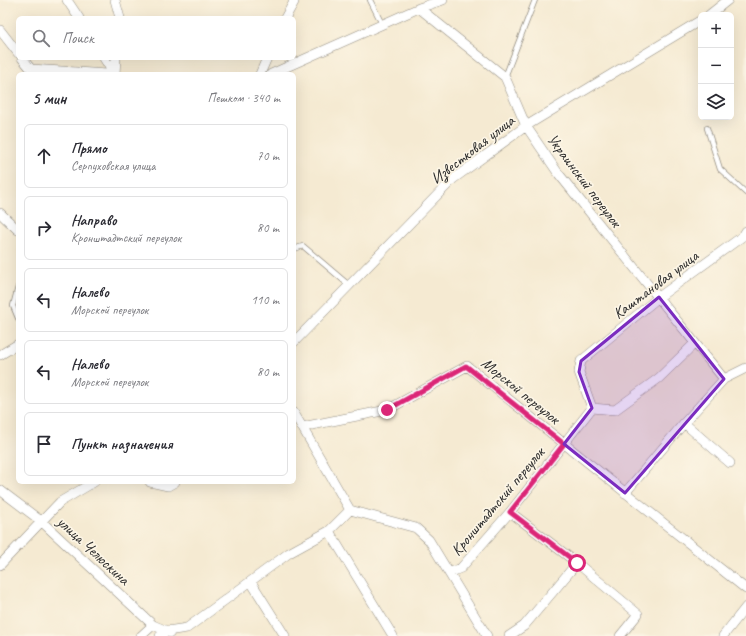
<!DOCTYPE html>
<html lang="ru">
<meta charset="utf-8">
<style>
:root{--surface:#fff;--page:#f7f7f7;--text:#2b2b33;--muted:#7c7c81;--line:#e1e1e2}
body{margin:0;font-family:Caveat,sans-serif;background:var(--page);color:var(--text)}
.controls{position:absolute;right:12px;top:12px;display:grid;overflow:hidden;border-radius:6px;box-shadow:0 4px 16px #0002}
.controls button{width:36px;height:36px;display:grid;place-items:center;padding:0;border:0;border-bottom:1px solid var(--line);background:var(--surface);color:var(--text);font:20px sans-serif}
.stop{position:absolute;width:12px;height:12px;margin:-9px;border:3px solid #db2777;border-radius:50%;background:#fff}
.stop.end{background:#db2777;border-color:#fff;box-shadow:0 1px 4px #0008}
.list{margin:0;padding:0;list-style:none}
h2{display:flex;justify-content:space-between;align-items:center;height:52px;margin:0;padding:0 16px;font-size:17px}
h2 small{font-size:13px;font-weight:400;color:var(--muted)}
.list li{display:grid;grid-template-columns:26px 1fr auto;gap:12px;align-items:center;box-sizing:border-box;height:64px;margin:0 8px 8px;padding:0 8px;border:1px solid var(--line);border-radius:6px}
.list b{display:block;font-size:15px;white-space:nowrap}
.list p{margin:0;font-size:13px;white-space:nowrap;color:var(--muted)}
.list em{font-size:13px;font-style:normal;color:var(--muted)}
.icon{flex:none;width:22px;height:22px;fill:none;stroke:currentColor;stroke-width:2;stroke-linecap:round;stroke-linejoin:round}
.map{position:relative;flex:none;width:746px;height:636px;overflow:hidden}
.search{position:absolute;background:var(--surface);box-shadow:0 4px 16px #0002;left:16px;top:16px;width:280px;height:44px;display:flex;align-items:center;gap:10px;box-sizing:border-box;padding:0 14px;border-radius:6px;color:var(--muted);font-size:15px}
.panel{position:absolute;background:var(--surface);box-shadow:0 4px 16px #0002;left:16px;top:72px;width:280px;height:412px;border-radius:6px}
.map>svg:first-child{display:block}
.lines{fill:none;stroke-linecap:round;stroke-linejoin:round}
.lane-casing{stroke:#908a7e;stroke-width:6}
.street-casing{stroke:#908a7e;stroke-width:10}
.lane{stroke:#fff;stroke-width:4.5}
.street{stroke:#fff;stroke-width:9}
.route{stroke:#db2777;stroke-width:5}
.marked{fill:#7b2cbf;fill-opacity:0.2;stroke:#7b2cbf;stroke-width:3;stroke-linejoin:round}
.labels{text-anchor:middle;stroke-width:3.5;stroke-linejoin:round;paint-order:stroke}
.street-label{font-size:16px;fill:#2b2b2b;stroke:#fcf5e5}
</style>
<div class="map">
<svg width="746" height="636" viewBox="0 0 746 636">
<rect width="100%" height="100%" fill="#fcf5e5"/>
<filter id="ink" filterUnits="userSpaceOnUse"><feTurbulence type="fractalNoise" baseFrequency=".025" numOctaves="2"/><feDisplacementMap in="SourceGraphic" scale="8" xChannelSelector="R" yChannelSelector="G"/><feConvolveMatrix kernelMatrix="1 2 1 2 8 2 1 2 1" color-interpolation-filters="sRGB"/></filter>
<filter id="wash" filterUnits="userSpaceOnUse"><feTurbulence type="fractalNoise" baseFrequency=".012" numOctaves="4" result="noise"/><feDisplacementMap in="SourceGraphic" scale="16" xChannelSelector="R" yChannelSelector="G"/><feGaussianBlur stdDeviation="0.9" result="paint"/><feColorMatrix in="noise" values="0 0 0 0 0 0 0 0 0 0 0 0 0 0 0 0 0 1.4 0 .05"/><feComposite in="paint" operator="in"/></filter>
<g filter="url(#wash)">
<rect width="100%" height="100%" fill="#f5ead2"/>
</g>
<g filter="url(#ink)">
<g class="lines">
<g class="lane-casing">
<path id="lane" d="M 370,0 L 382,24
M 505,77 L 535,0
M 707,128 L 720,169 L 746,193
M 294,249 L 303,246 L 350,286
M 18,287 L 13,306 L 18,318"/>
</g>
<g class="street-casing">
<path id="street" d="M 67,0 L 79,18
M 115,0 L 120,18
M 419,8 L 505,77 L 526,126 L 558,173 L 724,379
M 709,15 L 728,0
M 285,18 L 294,2 L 293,0
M 0,30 L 18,53
M 22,58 L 31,69 L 107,74
M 104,58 L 114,74
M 115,74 L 116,58
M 260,74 L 267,58
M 271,74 L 419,8 L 443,0
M 0,213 L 18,230
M 294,342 L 453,179 L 526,126 L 701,20
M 0,355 L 18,344
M 592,408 L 579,372 L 581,361 L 659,297 L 743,236 L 746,231
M 294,413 L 350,510
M 684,423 L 730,463
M 302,427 L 387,410 L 467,366 L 746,589
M 150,482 L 168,486 L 175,482
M 0,490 L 41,521 L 153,625 L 167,631 L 170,633
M 625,493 L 684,423 L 724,379 L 746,368
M 350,510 L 416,528 L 429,540 L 487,636
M 510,512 L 577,563 L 638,614 L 620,636
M 329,531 L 393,636
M 0,565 L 60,502 L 94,482
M 449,573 L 461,568 L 510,512 L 592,408 L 615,410 L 659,378 L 695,343
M 251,582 L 285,636
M 141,636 L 153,625
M 160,636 L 167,631 L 187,628 L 289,553 L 329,531 L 350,510
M 509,636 L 524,626 L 577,563
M 723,636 L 746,607"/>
</g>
<use href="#lane" class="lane"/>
<use href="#street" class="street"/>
</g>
</g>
<g class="lines" filter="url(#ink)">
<path class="route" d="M 387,410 L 466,366 L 564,444 L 510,512 L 577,563"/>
</g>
<path class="marked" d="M 659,297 L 724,379 L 625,493 L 564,444 L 592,408 L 579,372 L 581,361 Z"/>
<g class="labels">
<g class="street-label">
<text transform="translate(472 149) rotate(-38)" y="6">Известковая улица</text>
<text transform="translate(585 180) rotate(53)" y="6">Украинский переулок</text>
<text transform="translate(655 284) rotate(-37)" y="6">Каштановая улица</text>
<text transform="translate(521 390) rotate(39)" y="6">Морской переулок</text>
<text transform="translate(497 501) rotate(-50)" y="6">Кронштадтский переулок</text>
<text transform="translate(94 550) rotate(43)" y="6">улица Челюскина</text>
</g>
</g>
</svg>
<div class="controls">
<button>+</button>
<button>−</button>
<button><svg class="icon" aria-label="layers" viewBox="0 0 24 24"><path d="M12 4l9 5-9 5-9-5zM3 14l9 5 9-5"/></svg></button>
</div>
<div class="stop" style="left:577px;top:563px"></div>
<div class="stop end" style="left:387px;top:410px"></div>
<div class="search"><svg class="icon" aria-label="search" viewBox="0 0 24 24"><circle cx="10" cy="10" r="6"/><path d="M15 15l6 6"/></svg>Поиск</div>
<section class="panel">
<h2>5 мин<small>Пешком · 340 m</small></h2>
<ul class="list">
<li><svg class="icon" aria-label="ahead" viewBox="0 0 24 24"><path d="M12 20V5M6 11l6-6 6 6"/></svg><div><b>Прямо</b><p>Серпуховская улица</p></div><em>70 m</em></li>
<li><svg class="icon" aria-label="right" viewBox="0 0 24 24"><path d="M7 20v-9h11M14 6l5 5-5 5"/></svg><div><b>Направо</b><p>Кронштадтский переулок</p></div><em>80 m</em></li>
<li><svg class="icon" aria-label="left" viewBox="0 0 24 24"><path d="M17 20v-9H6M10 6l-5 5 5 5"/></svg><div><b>Налево</b><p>Морской переулок</p></div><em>110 m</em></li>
<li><svg class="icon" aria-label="left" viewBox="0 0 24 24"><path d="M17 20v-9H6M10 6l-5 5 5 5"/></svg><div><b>Налево</b><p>Морской переулок</p></div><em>80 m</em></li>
<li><svg class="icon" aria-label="arrive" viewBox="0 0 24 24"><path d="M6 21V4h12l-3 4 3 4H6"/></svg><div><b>Пункт назначения</b></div></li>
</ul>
</section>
</div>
